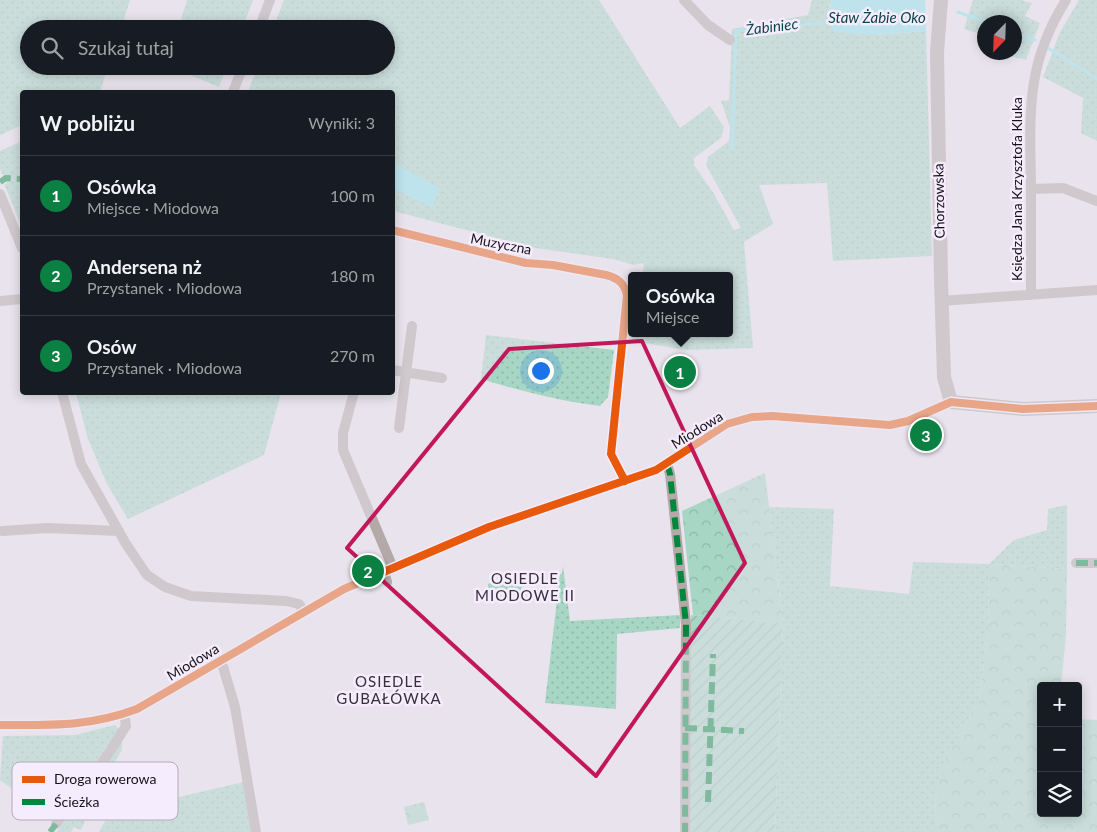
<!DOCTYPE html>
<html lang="pl">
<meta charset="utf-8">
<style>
:root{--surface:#171b24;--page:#20242c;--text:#f1f3f6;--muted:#9ea1a6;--line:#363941;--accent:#0b8043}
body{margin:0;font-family:Lato,sans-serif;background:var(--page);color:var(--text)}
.controls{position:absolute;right:15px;bottom:15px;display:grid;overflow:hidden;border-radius:5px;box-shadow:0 2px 12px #0003}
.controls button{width:45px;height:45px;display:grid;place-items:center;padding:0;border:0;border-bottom:1px solid var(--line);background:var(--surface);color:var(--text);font:25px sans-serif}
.compass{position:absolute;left:977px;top:15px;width:45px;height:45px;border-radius:50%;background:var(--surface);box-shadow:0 2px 12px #0003;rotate:203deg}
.you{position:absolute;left:540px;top:370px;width:18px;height:18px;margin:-12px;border:4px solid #fff;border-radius:50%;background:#1a73e8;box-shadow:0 0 0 8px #1a73e833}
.badge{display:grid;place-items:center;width:32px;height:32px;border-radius:50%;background:var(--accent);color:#fff;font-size:16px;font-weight:700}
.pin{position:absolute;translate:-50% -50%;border:2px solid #fff;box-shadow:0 1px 5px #0006}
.popup{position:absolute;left:628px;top:272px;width:105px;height:65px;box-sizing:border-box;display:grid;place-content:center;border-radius:5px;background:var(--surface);filter:drop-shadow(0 1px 4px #0005);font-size:16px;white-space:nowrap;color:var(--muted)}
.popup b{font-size:19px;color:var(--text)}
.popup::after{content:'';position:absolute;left:50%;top:100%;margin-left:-10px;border:10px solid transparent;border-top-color:var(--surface)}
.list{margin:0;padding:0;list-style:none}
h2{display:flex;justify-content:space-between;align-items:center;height:65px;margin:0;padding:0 20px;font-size:21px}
h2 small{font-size:16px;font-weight:400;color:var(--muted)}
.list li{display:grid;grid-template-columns:32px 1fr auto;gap:15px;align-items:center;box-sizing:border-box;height:80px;padding:0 20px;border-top:1px solid var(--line)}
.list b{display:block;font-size:19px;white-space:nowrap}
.list p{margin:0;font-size:16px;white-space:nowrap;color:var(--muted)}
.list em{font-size:16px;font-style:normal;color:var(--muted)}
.icon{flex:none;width:28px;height:28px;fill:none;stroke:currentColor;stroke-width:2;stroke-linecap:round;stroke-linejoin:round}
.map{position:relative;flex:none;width:1097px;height:832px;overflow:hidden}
.search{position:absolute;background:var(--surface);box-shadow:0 2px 12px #0003;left:20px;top:20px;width:375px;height:55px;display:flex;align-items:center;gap:12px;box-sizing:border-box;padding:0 18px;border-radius:28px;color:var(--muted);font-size:19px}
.panel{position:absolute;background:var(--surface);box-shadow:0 2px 12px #0003;left:20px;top:90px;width:375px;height:305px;border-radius:5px}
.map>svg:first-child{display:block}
.grass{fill:url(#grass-dots)}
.forest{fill:url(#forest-crowns)}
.garden{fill:url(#garden-furrows)}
.water{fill:#8ce2eb}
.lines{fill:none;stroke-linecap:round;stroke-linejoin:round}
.stream{stroke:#8ce2eb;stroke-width:3}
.street{stroke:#b2a9a8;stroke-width:10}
.secondary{stroke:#b1a8a7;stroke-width:14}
.quiet{stroke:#00873e;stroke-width:6;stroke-dasharray:12 6;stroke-linecap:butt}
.cycleway-casing{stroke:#f5ecfd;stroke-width:11}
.cycleway{stroke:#e8590c;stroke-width:8}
.marked{fill:none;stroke:#c2185b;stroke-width:4;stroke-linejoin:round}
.labels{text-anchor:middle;stroke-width:5;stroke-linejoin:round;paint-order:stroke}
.street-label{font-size:14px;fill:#161318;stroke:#f5ecfd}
.water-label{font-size:15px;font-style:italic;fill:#0a4549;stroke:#f5ecfd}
.neighbourhood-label{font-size:15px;letter-spacing:1px;fill:#362f3c;stroke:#f5ecfd}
.key{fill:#f5ecfd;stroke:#b2abb8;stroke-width:1}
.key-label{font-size:14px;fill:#161318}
</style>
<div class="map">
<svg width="1097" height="832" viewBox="0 0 1097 832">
<defs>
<pattern id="grass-dots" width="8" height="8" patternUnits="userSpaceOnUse" patternTransform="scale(1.25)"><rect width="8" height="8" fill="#a7d6c4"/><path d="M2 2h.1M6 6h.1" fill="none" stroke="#8fb7a8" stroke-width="1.8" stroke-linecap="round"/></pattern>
<pattern id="forest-crowns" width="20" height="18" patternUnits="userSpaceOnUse" patternTransform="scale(1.25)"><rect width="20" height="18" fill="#a7d6c4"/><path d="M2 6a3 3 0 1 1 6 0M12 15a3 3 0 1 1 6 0" fill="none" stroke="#8fb7a8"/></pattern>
<pattern id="garden-furrows" width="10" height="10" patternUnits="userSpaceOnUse" patternTransform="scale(1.25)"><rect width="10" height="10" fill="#a7d6c4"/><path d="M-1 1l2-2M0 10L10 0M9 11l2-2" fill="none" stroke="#8fb7a8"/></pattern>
</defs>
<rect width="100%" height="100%" fill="#e8e3ec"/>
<path class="grass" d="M 0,0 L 130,0 L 121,29 L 29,29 L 29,66 L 108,66 L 100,92 L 22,92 L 22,125 L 0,135 Z
M 187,0 L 253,0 L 242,29 L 178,29 Z
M 284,0 L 599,0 L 680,128 L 710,106 L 724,127 L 721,138 L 694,158 L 694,165 L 714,194 L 734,230 L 741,228 L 706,165 L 708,157 L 729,141 L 730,127 L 721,101 L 729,100 L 732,29 L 808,15 L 812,0 L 832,0 L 828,9 L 875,35 L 926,31 L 932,256 L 833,261 L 827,183 L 759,185 L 773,224 L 744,242 L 753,348 L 687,350 L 632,341 L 633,333 L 729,333 L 729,276 L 642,276 L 644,263 L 633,265 L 613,259 L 535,248 L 393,211 L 392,92 L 248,92 L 258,66 L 386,66 L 386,29 L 273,29 Z
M 973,0 L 1021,0 L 1032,3 L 1025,16 L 1040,23 L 1026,60 L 997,53 L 1014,52 L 1014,22 L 984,22 L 984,35 L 964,29 Z
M 1079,0 L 1097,0 L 1097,141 L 1081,133 L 1083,98 L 1043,77 L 1060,32 Z
M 168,66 L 227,66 L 219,87 Z
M 22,141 L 22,227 L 4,184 L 7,184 L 0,169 L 0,151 Z
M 486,335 L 614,350 L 608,397 L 600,406 C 559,401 521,391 481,379 Z
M 76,393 L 76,392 L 281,393 L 264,455 L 128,519 L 107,484 L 88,439 Z
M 1067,505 L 1067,569 L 989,564 L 988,631 L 979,702 L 941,768 L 934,809 L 938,832 L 775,832 L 783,623 L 769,507 L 834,509 L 830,586 L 909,594 L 913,562 L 989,564 L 1014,540 L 1047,530 L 1048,509 Z
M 563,566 L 570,621 L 680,615 L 680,628 L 617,634 L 616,709 L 545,703 L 560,574 L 562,574 Z
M 115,725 L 119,730 L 71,795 L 32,769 L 15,791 L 0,780 L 3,736 L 75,735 Z
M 122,740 L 122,750 L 80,818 L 85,821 L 81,830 L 74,827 L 71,832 L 57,832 Z
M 134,768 L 139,806 L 244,782 L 253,832 L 99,832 Z"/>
<path class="forest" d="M 765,473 L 783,623 L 693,615 L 682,511 Z
M 989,564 L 1067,569 L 1066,635 L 1061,686 L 1041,686 L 1041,813 L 1078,813 L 1078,719 L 1097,720 L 1097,832 L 938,832 L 934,809 L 941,767 L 979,702 L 988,631 Z
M 519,572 L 523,575 L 521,592 L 488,588 L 488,584 Z
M 424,802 L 429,820 L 408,825 L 404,807 Z"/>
<path class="garden" d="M 691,615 L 783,623 L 775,832 L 688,832 Z"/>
<path class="water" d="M 832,0 L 925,0 L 926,31 L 875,35 L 834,32 C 828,19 826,13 832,0 Z
M 392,162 L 439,188 L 432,207 L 393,188 Z"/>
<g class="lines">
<path class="stream" d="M 958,12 L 986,22
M 1014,33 L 1035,40
M 1048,48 L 1097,79
M 732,149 L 736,31 L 832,22"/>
<path class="street" d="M 684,0 L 708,25 L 730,40
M 259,29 L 270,0
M 233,92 L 243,66
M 1031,189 L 1063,188 L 1097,201
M 0,194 L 22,248
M 392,230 L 526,263 L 553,265 L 606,275 C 618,278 624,283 627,295 L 611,454 L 625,481
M 1031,295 C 1031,259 1031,224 1031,188 C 1030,114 1025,65 1066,0
M 0,301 L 22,299
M 941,301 L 1097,290
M 392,370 L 442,378
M 62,392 L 81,464 L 126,544 L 147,575 L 165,587 L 191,596 L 286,601 L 299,604 L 304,612
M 354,392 L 343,433 L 343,450 L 393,568
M 399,428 L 412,326
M 667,464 L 670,474 L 686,624 L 685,832
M 2,531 L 47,528 L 119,531
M 1076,563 L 1097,563
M 384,571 L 387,582
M 221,660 L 235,707 L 256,832
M 0,725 C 50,725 89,727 137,709 L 344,589 L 489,527 L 656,470 L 727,424 L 752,417 L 772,416 L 890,425 L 908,421 L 951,402
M 56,824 L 108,754 L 126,726 L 124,713"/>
<path class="secondary" d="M 941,0 L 937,52 L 941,279 L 944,377 L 951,402 L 1023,409 L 1097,406"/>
<path class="quiet" d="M 0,182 L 6,178 L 22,179
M 667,464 L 670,474 L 686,624 L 685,832
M 1076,563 L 1097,563
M 685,728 L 744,731
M 708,802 L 713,654
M 50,832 L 56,824"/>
<g class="cycleway-casing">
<path id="cycleway" d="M 392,230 L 526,263 L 553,265 L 606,275 C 618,278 624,283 627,295 L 611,454 L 625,481
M 0,725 C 50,725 89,727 137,709 L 344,589 L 489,527 L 656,470 L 727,424 L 752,417 L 772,416 L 890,425 L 908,421 L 951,402 L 1023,409 L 1097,406"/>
</g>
<use href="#cycleway" class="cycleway"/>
</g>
<path d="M0 0H1097V832H0ZM 642,341 L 745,563 L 596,776 L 347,548 L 509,349 Z" fill="#e8e3ec" fill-opacity=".55" fill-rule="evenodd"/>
<path class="marked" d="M 642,341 L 745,563 L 596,776 L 347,548 L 509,349 Z"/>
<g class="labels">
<g class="street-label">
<text transform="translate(1017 189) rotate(-90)" y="5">Księdza Jana Krzysztofa Kluka</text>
<text transform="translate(939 201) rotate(-91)" y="5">Chorzowska</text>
<text transform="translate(501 244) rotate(11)" y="5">Muzyczna</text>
<text transform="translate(697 430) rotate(-32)" y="5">Miodowa</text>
<text transform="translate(193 662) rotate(-31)" y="5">Miodowa</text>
</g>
<g class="water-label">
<text x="877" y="23">Staw Żabie Oko</text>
<text transform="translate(772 27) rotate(-7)" y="5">Żabiniec</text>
</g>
<g class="neighbourhood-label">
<text x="525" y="584">OSIEDLE<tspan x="525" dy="17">MIODOWE II</tspan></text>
<text x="389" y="687">OSIEDLE<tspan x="389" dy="17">GUBAŁÓWKA</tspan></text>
</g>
</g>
<rect x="12" y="762" width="166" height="58" rx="8" class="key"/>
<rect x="22" y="776" width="23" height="7" fill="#e8590c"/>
<rect x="22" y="799" width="23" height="6" fill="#00873e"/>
<g class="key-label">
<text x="54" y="784">Droga rowerowa</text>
<text x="54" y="807">Ścieżka</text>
</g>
</svg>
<div class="controls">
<button>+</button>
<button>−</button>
<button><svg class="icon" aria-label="layers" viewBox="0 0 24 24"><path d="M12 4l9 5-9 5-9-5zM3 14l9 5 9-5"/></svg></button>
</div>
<svg class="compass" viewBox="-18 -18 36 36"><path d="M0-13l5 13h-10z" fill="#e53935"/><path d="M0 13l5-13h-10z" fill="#9ea1a6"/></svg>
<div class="you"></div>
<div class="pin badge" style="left:680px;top:372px">1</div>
<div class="popup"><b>Osówka</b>Miejsce</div>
<div class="pin badge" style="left:368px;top:571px">2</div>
<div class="pin badge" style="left:926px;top:435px">3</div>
<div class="search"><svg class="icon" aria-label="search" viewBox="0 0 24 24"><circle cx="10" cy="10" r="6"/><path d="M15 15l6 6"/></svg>Szukaj tutaj</div>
<section class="panel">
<h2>W pobliżu<small>Wyniki: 3</small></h2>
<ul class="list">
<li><span class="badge">1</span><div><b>Osówka</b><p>Miejsce · Miodowa</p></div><em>100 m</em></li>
<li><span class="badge">2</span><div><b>Andersena nż</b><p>Przystanek · Miodowa</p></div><em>180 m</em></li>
<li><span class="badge">3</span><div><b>Osów</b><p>Przystanek · Miodowa</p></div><em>270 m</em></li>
</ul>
</section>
</div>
